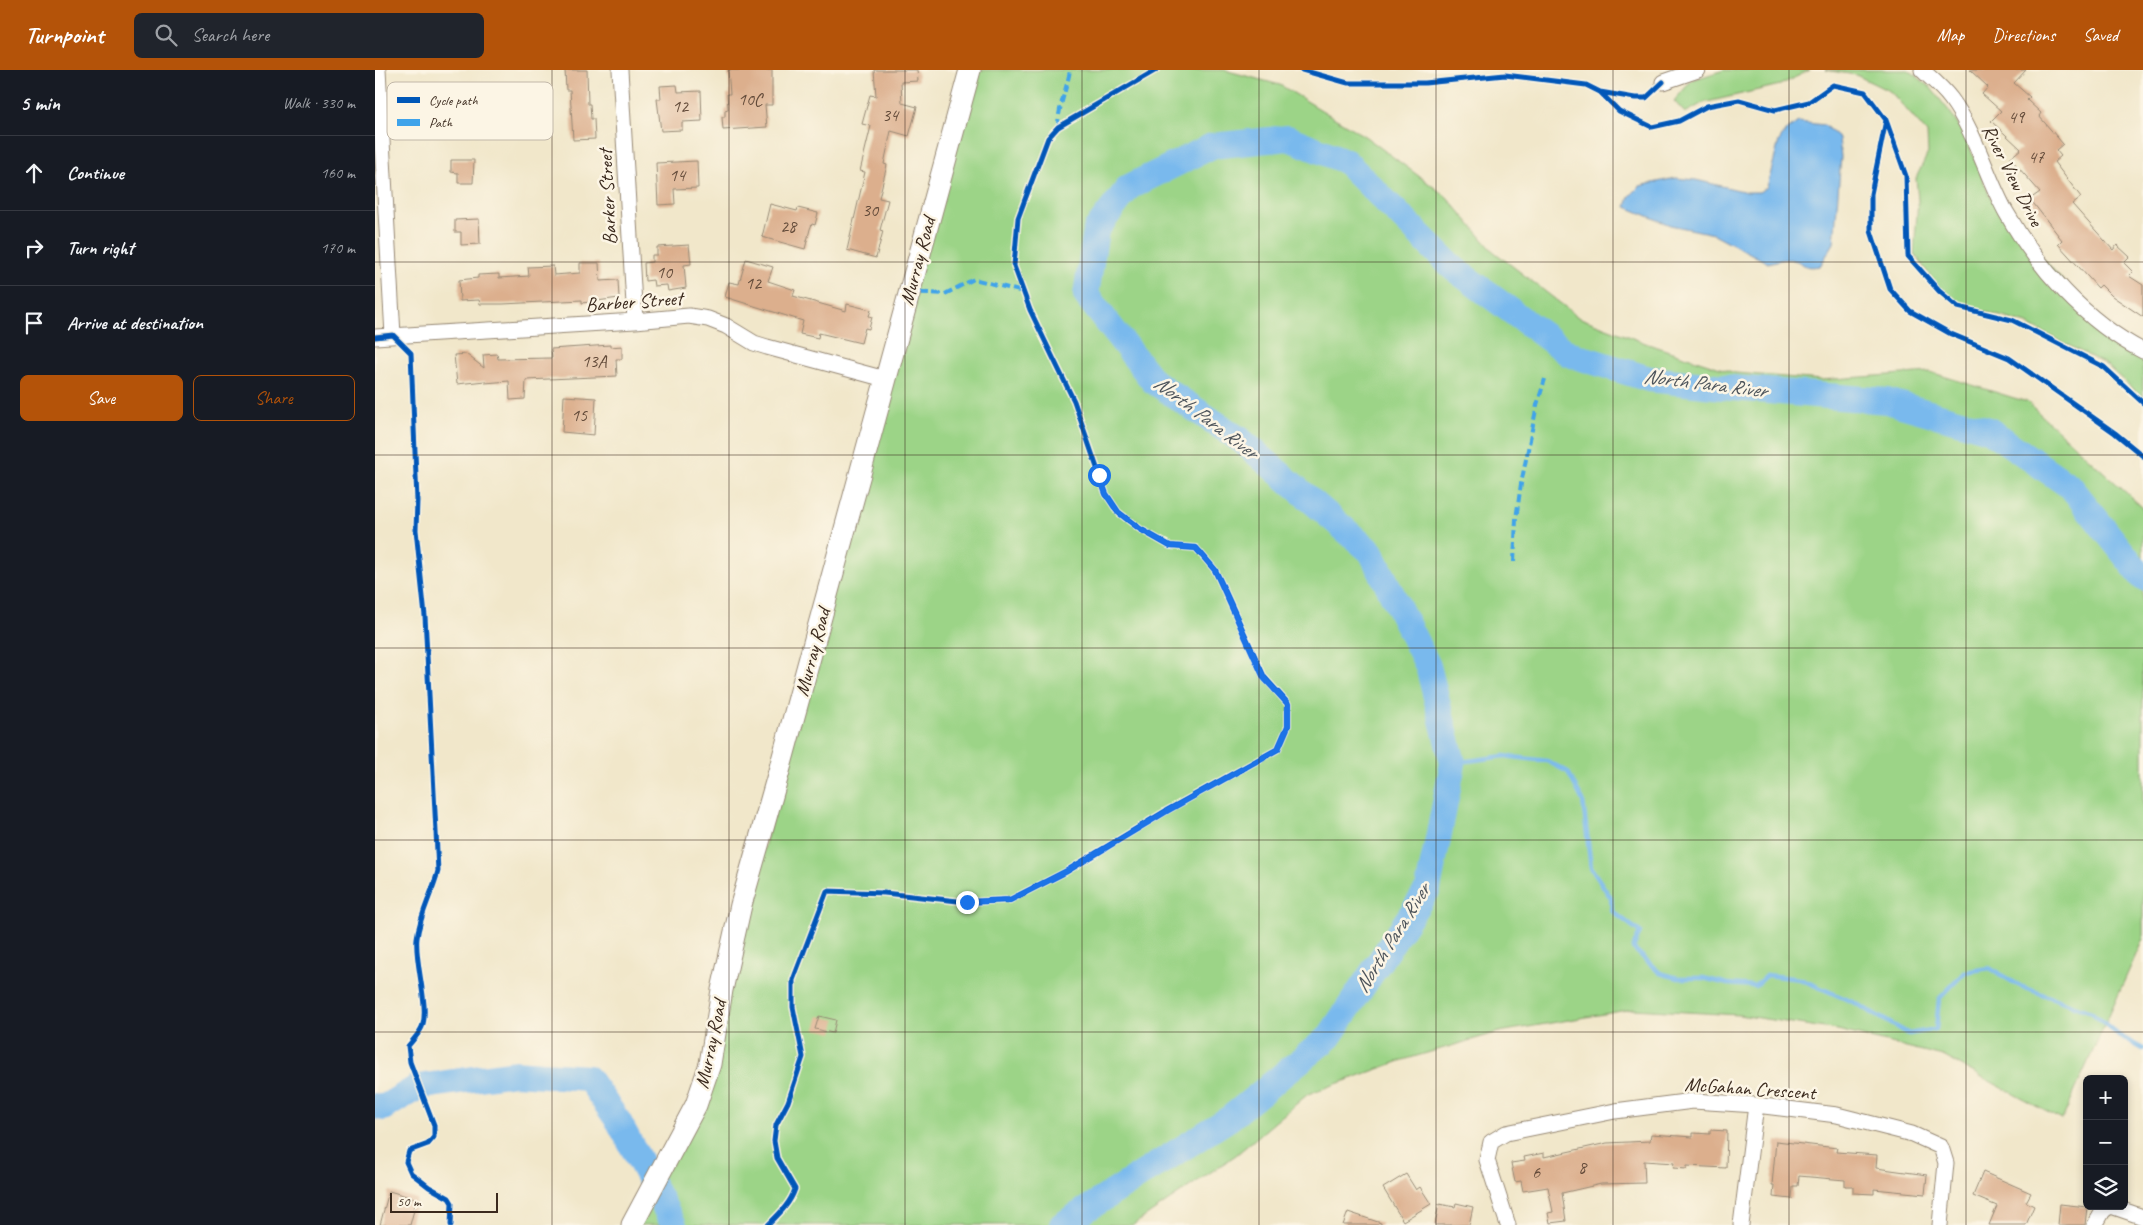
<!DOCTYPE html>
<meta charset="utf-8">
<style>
:root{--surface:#171b24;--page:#20242c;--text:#f1f3f6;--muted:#9ea1a6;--line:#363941;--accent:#b45309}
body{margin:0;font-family:Caveat,sans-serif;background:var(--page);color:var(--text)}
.controls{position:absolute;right:15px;bottom:15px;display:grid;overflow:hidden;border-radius:8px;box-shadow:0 2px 8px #0003}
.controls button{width:45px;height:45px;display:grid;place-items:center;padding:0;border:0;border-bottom:1px solid var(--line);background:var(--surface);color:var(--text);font:25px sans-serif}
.scale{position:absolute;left:15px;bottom:12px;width:108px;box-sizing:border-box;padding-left:5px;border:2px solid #3b2a1e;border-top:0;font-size:14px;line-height:18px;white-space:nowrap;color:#3b2a1e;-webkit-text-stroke:4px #fcf5e5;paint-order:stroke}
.stop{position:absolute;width:15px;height:15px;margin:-11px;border:4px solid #1a73e8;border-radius:50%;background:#fff}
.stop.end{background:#1a73e8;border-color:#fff;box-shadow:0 1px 5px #0008}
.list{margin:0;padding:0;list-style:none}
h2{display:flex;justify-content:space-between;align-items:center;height:65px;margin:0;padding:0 20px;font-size:21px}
h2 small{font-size:16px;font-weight:400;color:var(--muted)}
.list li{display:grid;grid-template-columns:32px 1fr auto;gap:15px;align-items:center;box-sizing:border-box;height:75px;padding:0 20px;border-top:1px solid var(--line)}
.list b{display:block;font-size:19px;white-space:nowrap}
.list em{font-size:16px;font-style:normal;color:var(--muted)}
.actions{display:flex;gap:10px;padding:15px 20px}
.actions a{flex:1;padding:11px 0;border:1px solid var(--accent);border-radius:8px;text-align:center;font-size:18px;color:var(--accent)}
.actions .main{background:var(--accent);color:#fff}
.icon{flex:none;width:28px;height:28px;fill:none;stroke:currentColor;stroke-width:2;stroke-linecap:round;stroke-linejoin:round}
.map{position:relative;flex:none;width:1768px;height:1155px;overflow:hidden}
header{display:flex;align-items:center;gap:30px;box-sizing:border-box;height:70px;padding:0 25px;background:var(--accent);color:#fff}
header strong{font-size:24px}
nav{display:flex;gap:28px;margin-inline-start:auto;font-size:18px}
.search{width:350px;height:45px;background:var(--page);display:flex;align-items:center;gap:12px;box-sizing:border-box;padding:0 18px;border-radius:8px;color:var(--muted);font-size:19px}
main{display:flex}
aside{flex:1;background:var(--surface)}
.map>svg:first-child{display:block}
.green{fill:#9cd487;stroke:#6c7f52}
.water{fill:#79b9ed;stroke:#5a7286}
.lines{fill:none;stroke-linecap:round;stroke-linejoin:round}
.stream{stroke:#79b9ed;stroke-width:4.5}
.river{stroke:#79b9ed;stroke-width:26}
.building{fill:#dcaf8d}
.street-casing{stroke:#968874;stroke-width:17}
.secondary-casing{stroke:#968874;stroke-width:23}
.street{stroke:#fff;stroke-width:15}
.secondary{stroke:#fff;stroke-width:21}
.quiet{stroke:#3fa3ea;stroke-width:4;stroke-dasharray:8 4;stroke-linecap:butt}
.cycleway-casing{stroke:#fcf5e5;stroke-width:8}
.cycleway{stroke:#0057b8;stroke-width:5}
.route{stroke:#1a73e8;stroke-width:6}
.grid{fill:none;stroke:#3b2a1e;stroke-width:1;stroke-opacity:0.55}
.labels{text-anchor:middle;stroke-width:5;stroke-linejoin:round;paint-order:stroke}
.number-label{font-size:18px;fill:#634b3a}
.street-label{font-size:20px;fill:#3b2a1e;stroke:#fcf5e5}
.water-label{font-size:21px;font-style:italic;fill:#4e555c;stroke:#fcf5e5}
.key{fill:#fcf5e5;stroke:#c2b8a9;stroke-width:1}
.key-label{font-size:14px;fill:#3b2a1e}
</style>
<header>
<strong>Turnpoint</strong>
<div class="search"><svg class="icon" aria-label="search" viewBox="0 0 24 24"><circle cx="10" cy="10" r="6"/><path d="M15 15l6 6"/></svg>Search here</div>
<nav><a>Map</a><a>Directions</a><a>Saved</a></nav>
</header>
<main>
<aside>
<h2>5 min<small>Walk · 330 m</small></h2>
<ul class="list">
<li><svg class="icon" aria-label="ahead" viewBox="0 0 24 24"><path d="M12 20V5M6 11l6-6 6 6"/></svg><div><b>Continue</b></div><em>160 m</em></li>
<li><svg class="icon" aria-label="right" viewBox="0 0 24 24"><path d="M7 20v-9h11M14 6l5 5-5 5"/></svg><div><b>Turn right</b></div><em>170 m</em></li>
<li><svg class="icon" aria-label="arrive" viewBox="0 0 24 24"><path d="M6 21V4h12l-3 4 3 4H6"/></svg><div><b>Arrive at destination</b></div></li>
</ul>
<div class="actions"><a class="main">Save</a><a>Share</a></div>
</aside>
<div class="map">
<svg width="1768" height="1155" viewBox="0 0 1768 1155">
<rect width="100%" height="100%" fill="#fcf5e5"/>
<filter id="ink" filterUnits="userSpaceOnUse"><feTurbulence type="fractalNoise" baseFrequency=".02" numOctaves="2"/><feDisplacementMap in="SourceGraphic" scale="10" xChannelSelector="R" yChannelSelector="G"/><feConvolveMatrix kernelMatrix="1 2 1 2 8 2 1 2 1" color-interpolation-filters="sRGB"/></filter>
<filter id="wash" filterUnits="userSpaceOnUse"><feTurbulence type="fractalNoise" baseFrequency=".0096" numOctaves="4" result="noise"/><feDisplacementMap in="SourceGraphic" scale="20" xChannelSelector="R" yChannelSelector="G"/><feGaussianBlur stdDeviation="1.12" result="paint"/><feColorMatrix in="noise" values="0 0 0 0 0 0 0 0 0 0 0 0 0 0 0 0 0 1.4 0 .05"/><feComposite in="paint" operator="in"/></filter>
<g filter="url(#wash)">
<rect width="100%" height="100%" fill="#f1e7ca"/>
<path class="green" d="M 595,0 L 849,0 L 905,15 L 991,67 L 1072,127 L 1118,181 L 1203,247 L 1273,274 L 1360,303 L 1446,310 L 1555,302 L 1652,332 L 1768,438 L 1768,869 L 1687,1050 L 1568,986 L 1463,960 L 1364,945 L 1258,939 L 1124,962 L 1028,990 L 933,1024 L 861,1085 L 758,1155 L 257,1155 L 321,1035 Z
M 1349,0 L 1435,0 L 1405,15 L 1328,33 L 1310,43 L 1299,31 L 1317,10 Z
M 1450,0 L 1534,0 L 1555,17 L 1575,42 L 1590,66 L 1616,129 L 1746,277 L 1768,289 L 1768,328 L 1730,294 L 1652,254 L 1584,234 L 1563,217 L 1539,183 L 1543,130 L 1541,108 L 1553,83 L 1552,63 L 1516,22 L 1481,5 Z"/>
<path class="water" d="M 1423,52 L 1449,55 L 1464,68 L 1466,87 L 1459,173 L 1445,196 C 1425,199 1432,193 1418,190 C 1410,188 1401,191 1393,193 L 1339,164 L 1295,155 L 1251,137 L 1254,127 L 1265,116 L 1300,108 L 1321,110 L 1372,122 L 1384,122 L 1392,117 L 1404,71 L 1410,62 Z"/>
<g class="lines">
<path class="stream" d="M 1078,693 L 1129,686 L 1172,691 L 1193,702 L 1208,731 L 1216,798 L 1236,828 L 1237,841 L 1265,862 L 1258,878 L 1285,903 L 1303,908 L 1328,908 L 1353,914 L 1380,916 L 1392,905 L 1425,909 L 1480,933 L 1534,964 L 1561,959 L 1564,929 L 1590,902 L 1614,898 L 1645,916 L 1716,942 L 1743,965 L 1768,979"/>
<path class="river" d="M 0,1036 L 8,1038 L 43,1017 L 140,1003 L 213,1008 L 244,1052 L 299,1155
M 687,1155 L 855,1048 L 954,967 L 1053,819 L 1078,693 L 1053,596 L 996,482 L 867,371 L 778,311 L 711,225 L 721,160 L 754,117 L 837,76 L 913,68 L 970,91 L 1078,198 L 1194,284 L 1274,309 L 1357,318 L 1512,331 L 1614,360 L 1696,417 L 1768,508"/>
</g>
<g id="blocks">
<path class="building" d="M 190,0 L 212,0 L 213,34 L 215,34 L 216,49 L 219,49 L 220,69 L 198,70 L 195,20 L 191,20 Z
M 353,0 L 397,0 L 397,35 L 390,35 L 392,57 L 348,60 L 347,47 L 350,47 L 350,40 L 353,39 L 352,24 L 355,24 Z
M 499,0 L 542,0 L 543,11 L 526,12 L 527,33 L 542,37 L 534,66 L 516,61 L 509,94 L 512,95 L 504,128 L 513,130 L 505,160 L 508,161 L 501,188 L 472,180 L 490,102 L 485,101 L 496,56 L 487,54 L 495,25 L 501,26 Z
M 1595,0 L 1651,0 L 1639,13 L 1655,27 L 1652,30 L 1666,43 L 1664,46 L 1688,74 L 1681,80 L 1686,86 L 1679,92 L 1706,127 L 1697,134 L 1738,180 L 1742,175 L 1755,187 L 1749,193 L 1758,202 L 1754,206 L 1768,215 L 1768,247 L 1737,226 L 1726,215 L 1723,218 L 1683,174 L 1687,170 L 1655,129 L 1665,122 L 1635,88 L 1646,79 L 1616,51 L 1626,41 L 1607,24 L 1613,17 Z
M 302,15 L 303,22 L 326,21 L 327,51 L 307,52 L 307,60 L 286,61 L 282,29 L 286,29 L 285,16 Z
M 76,90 L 99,90 L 98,113 L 83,113 L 83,103 L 76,102 Z
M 322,91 L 323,118 L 299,119 L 300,134 L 283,135 L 281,93 Z
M 395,134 L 422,141 L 423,138 L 443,143 L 440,155 L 437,154 L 435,159 L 430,179 L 387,167 Z
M 104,149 L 105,174 L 86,175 L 86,162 L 80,162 L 80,150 Z
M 314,175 L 316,194 L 309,195 L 311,218 L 293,221 L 292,215 L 279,216 L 278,210 L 270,211 L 269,193 L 277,192 L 277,185 L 282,185 L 282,177 Z
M 371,189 L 398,197 L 393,211 L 420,220 L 418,226 L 471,241 L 472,234 L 496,240 L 494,246 L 497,247 L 494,259 L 490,258 L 486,273 L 444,263 L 443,268 L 425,264 L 428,251 L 350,227 L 354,212 L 364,214 Z
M 205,193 L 224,193 L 225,211 L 243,210 L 244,228 L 207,233 L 207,230 L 128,234 L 105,234 L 104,230 L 85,231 L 84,210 L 103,208 L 103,205 L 124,204 L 124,208 L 154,206 L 153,197 L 178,196 L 179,205 L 205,203 Z
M 235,275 L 235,277 L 247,276 L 247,289 L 241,289 L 242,306 L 151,310 L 150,329 L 135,330 L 134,311 L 110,313 L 110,311 L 82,314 L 79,285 L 91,284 L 109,298 L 108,285 L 122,284 L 123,289 L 177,288 L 176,279 Z
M 189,326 L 221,328 L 219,365 L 187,362 Z
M 444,946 L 461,950 L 458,963 L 440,959 Z
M 1335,1060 L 1352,1061 L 1351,1098 L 1312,1096 L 1312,1099 L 1298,1098 L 1299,1093 L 1269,1091 L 1270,1113 L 1226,1114 L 1187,1123 L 1191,1151 L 1175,1153 L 1173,1143 L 1178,1142 L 1173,1117 L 1148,1121 L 1146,1111 L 1140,1112 L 1136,1093 L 1150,1091 L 1149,1087 L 1169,1083 L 1169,1087 L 1232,1073 L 1275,1071 L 1276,1064 L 1318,1067 L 1318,1063 L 1335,1064 Z
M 1401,1071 L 1462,1078 L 1461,1082 L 1502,1085 L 1501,1098 L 1552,1105 L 1550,1124 L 1499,1119 L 1499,1124 L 1478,1123 L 1478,1116 L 1470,1116 L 1470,1110 L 1424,1106 L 1423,1116 L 1418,1116 L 1417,1129 L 1398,1127 L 1399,1115 L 1397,1115 Z
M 1608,1102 L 1656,1123 L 1651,1132 L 1659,1136 L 1651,1155 L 1614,1155 L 1622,1136 L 1598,1126 Z
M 1031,1104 L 1041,1120 L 1045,1117 L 1056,1134 L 1028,1151 L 1008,1118 Z
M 14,1121 L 42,1129 L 35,1155 L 5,1155 Z
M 1081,1133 L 1098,1137 L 1094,1155 L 1060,1155 L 1064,1134 L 1080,1137 Z
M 1685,1134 L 1712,1137 L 1710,1155 L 1683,1155 Z
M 973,1142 L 1006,1153 L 1006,1155 L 968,1155 Z"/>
</g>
</g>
<g filter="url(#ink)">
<use href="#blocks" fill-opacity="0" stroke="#968874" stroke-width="1"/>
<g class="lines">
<g class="street-casing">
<path id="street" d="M 3,0 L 18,265
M 245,0 L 260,251
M 1547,0 C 1557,9 1568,18 1576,29 C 1601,63 1611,106 1631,142 C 1662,197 1711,252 1768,281
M 1288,12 L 1323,0
M 0,267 L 260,251 L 314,246 L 333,249 L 351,256 L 379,273 L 392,277 L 510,309
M 1736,1136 L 1768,1147
M 1133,1155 L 1112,1090 L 1116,1072 L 1131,1063 L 1240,1041 L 1318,1031 L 1381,1035 L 1462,1045 L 1537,1064 L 1566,1077 L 1571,1093 L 1565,1155
M 1366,1155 L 1381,1035
M 1720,1155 L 1728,1141 L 1735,1136"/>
</g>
<g class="secondary-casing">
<path id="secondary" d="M 257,1155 L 321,1035 L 335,994 L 347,920 L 366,835 L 403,705 L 595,0"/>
</g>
<use href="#street" class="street"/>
<use href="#secondary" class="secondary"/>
<path class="quiet" d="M 683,57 C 683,37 692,19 695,0
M 534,222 L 570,224 L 599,209 L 648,222
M 1139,492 L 1141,449 L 1146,414 L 1162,335 L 1170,309"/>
<g class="cycleway-casing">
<path id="cycleway" d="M 927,0 L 973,13 L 1050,13 L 1130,5 L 1211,15 L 1225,22 L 1244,41 L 1277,57 L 1304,51 L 1332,36 L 1364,30 L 1400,40 L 1434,32 L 1458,15 L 1490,22 L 1511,50 L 1531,106 L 1533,186 L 1564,221 L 1583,237 L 1637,250 L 1729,297 L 1768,333
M 1225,22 L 1260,28 L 1271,28 L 1288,12
M 1511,50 L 1496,124 L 1496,161 L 1515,219 L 1535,241 L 1576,264 L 1634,288 L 1740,363 L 1768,386
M 0,267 L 18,265 L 36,283 L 42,431 L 41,460 L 50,546 L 63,801 C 57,824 45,844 42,868 C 39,891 55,938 47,957 C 44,964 38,970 33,976 L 35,992 L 59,1055 L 59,1067 L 53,1074 L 34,1081 L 31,1092 L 36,1103 L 54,1117 L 74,1128 L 77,1133 L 76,1155
M 393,1155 C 404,1144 415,1134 420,1119 L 402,1088 L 399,1071 L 401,1055 L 413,1032 L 428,987 L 418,937 L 418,910 L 452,821 L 509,823 L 592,832 L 635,830 L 692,801 L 791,741 L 903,679 L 913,656 L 913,634 L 889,607 L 840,500 L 821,478 L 795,476 L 765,459 L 743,442 L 731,424 L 699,331 L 655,240 L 639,196 L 643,148 L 673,68 L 683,57 L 781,0"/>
</g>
<use href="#cycleway" class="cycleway"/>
</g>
</g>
<g class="lines" filter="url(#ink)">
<path class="route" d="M 592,832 L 635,830 L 692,801 L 792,741 L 903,679 L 913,656 L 913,634 L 889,608 L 840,500 L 821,478 L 795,476 L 765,459 L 743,442 L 731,424 L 724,405"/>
</g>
<path class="grid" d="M 177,0 L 177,1155M 354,0 L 354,1155M 530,0 L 530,1155M 707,0 L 707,1155M 884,0 L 884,1155M 1061,0 L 1061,1155M 1238,0 L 1238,1155M 1414,0 L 1414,1155M 1591,0 L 1591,1155M 0,192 L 1768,192M 0,385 L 1768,385M 0,578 L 1768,578M 0,770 L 1768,770M 0,962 L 1768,962"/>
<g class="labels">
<g class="number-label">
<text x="375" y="35">10C</text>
<text x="305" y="42">12</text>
<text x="515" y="51">34</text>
<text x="1641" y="53">49</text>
<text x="1661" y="93">47</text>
<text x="302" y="111">14</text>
<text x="495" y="146">30</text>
<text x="413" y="162">28</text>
<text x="289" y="208">10</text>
<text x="378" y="219">12</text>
<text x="219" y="297">13A</text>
<text x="204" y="351">15</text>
<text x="1207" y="1103">8</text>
<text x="1161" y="1108">6</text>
</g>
<g class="street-label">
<text transform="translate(1638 105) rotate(63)" y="7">River View Drive</text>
<text transform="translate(232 127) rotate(-93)" y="7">Barker Street</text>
<text transform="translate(542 191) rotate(-75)" y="7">Murray Road</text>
<text transform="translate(259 231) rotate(-4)" y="7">Barber Street</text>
<text transform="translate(437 582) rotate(-75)" y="7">Murray Road</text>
<text transform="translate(335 974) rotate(-78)" y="7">Murray Road</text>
<text transform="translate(1375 1018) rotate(4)" y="7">McGahan Crescent</text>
</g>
<g class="water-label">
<text transform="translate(1330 313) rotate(7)" y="7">North Para River</text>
<text transform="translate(831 347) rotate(37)" y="7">North Para River</text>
<text transform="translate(1017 868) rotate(-58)" y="7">North Para River</text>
</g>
</g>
<rect x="12" y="12" width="166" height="58" rx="8" class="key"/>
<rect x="22" y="27" width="23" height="6" fill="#0057b8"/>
<rect x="22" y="49" width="23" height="7" fill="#3fa3ea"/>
<g class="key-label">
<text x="54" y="35">Cycle path</text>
<text x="54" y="57">Path</text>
</g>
</svg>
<div class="controls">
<button>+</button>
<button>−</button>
<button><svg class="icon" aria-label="layers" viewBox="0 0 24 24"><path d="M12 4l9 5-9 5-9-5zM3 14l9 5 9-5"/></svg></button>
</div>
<div class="scale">50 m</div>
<div class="stop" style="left:724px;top:405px"></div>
<div class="stop end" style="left:592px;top:832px"></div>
</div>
</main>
